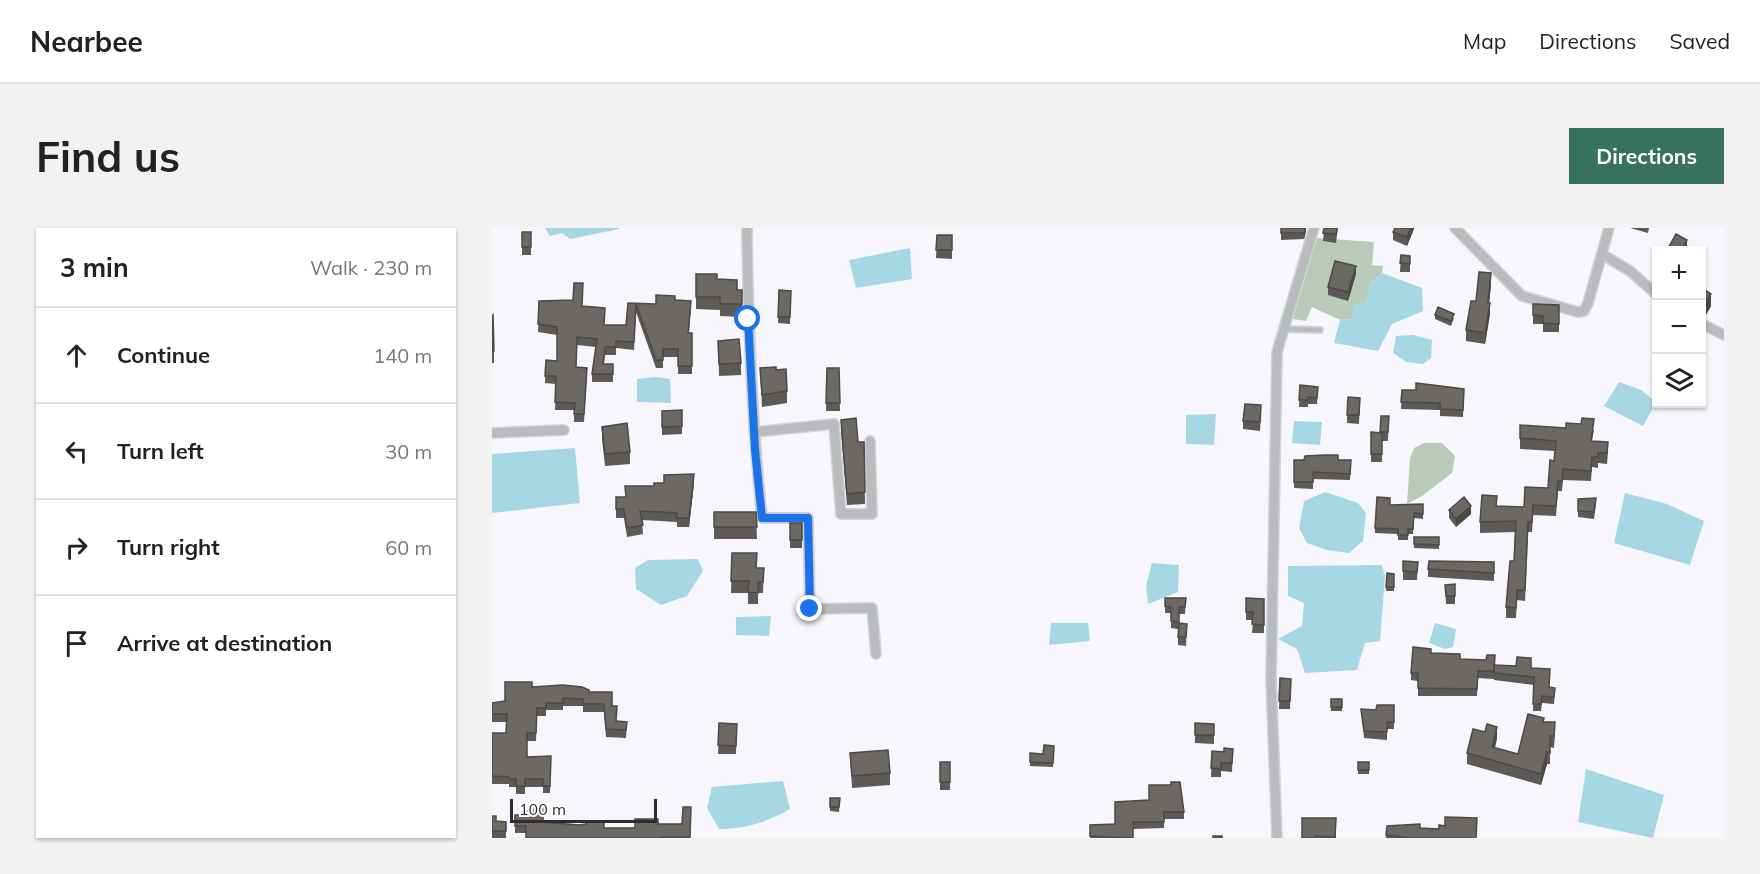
<!DOCTYPE html>
<meta charset="utf-8">
<style>
:root{--surface:#fff;--page:#f2f2f2;--text:#222;--muted:#767676;--line:#e0e0e0;--accent:#36725c}
body{margin:0;font-family:Mulish,sans-serif;background:var(--page);color:var(--text)}
.controls{position:absolute;right:18px;top:18px;display:grid;overflow:hidden;border-radius:0px;box-shadow:0 2px 4px #0004}
.controls button{width:54px;height:54px;display:grid;place-items:center;padding:0;border:0;border-bottom:2px solid var(--line);background:var(--surface);color:var(--text);font:30px sans-serif}
.scale{position:absolute;left:18px;bottom:15px;width:147px;box-sizing:border-box;padding-left:6px;border:3px solid #2d2d2f;border-top:0;font-size:16px;line-height:21px;white-space:nowrap;color:#2d2d2f;-webkit-text-stroke:4px #fff;paint-order:stroke}
.stop{position:absolute;width:18px;height:18px;margin:-14px;border:4px solid #1a73e8;border-radius:50%;background:#fff}
.stop.end{background:#1a73e8;border-color:#fff;box-shadow:0 2px 6px #0008}
.list{margin:0;padding:0;list-style:none}
h2{display:flex;justify-content:space-between;align-items:center;height:78px;margin:0;padding:0 24px;font-size:26px}
h2 small{font-size:20px;font-weight:400;color:var(--muted)}
.list li{display:grid;grid-template-columns:39px 1fr auto;gap:18px;align-items:center;box-sizing:border-box;height:96px;padding:0 24px;border-top:2px solid var(--line)}
.list b{display:block;font-size:22px;white-space:nowrap}
.list em{font-size:20px;font-style:normal;color:var(--muted)}
.icon{flex:none;width:33px;height:33px;fill:none;stroke:currentColor;stroke-width:2;stroke-linecap:round;stroke-linejoin:round}
.map{position:relative;flex:none;width:1232px;height:610px;overflow:hidden;border-radius:0px}
header{display:flex;align-items:center;gap:36px;box-sizing:border-box;height:84px;padding:0 30px;background:var(--surface);border-bottom:2px solid var(--line)}
header strong{font-size:28px}
nav{display:flex;gap:33px;margin-inline-start:auto;font-size:21px}
.intro{display:flex;align-items:center;justify-content:space-between;box-sizing:border-box;height:144px;padding:0 36px}
h1{margin:0;font-size:42px}
.button{padding:15px 27px;border-radius:0px;background:var(--accent);color:#fff;font-size:21px;font-weight:700}
main{display:flex;gap:36px;padding:0 36px}
aside{flex:1;background:var(--surface);border-radius:0px;box-shadow:0 2px 4px #0004}
.map>svg:first-child{display:block}
.green{fill:#b7cbb8}
.water{fill:#a6d8e4}
.lines{fill:none;stroke-linecap:round;stroke-linejoin:round}
.lane-casing{stroke:#d2d2d7;stroke-width:8}
.street-casing{stroke:#d2d2d7;stroke-width:12}
.lane{stroke:#b9bcbc;stroke-width:4.5}
.street{stroke:#b9bcbc;stroke-width:9}
.wall{fill:#5d5956}
.shaded-wall{fill:#4c4946}
.building{fill:#6c6864;stroke:#4c4946;stroke-width:1.5}
.route{stroke:#1a73e8;stroke-width:8}
</style>
<header>
<strong>Nearbee</strong>
<nav><a>Map</a><a>Directions</a><a>Saved</a></nav>
</header>
<div class="intro"><h1>Find us</h1><a class="button">Directions</a></div>
<main>
<aside>
<h2>3 min<small>Walk · 230 m</small></h2>
<ul class="list">
<li><svg class="icon" aria-label="ahead" viewBox="0 0 24 24"><path d="M12 20V5M6 11l6-6 6 6"/></svg><div><b>Continue</b></div><em>140 m</em></li>
<li><svg class="icon" aria-label="left" viewBox="0 0 24 24"><path d="M17 20v-9H6M10 6l-5 5 5 5"/></svg><div><b>Turn left</b></div><em>30 m</em></li>
<li><svg class="icon" aria-label="right" viewBox="0 0 24 24"><path d="M7 20v-9h11M14 6l5 5-5 5"/></svg><div><b>Turn right</b></div><em>60 m</em></li>
<li><svg class="icon" aria-label="arrive" viewBox="0 0 24 24"><path d="M6 21V4h12l-3 4 3 4H6"/></svg><div><b>Arrive at destination</b></div></li>
</ul>
</aside>
<div class="map">
<svg width="1232" height="610" viewBox="0 0 1232 610">
<rect width="100%" height="100%" fill="#f6f6fc"/>
<path class="green" d="M 825,10 L 882,14 L 880,37 L 891,38 L 890,45 L 879,55 L 874,73 L 860,91 L 848,92 L 820,79 L 814,93 L 795,90 Z
M 932,215 L 950,215 L 963,228 L 960,245 L 930,268 L 915,276 L 918,231 L 922,220 Z"/>
<path class="water" d="M 53,0 L 127,0 L 127,1 L 78,11 L 70,5 L 58,8 Z
M 418,20 L 420,51 L 364,60 L 357,32 Z
M 890,45 L 930,60 L 931,83 L 900,96 L 886,123 L 842,115 L 848,92 L 860,91 L 862,77 L 874,73 L 879,55 Z
M 921,107 L 940,112 L 939,130 L 931,136 L 914,134 L 901,125 L 904,108 Z
M 163,149 L 178,151 L 179,175 L 145,174 L 145,151 Z
M 1127,154 L 1149,162 L 1164,174 L 1151,198 L 1112,178 Z
M 724,186 L 722,217 L 694,216 L 694,187 Z
M 802,193 L 830,194 L 828,217 L 800,215 Z
M 83,220 L 88,275 L 0,285 L 0,226 Z
M 833,264 L 866,275 L 874,285 L 871,313 L 857,325 L 835,322 L 815,315 L 807,300 L 812,273 Z
M 1133,265 L 1175,276 L 1212,293 L 1198,337 L 1122,315 Z
M 206,331 L 211,343 L 195,368 L 169,377 L 144,361 L 143,340 L 156,332 Z
M 660,335 L 687,337 L 686,364 L 656,376 L 654,358 Z
M 890,337 L 893,348 L 888,413 L 873,415 L 865,442 L 813,445 L 805,421 L 786,411 L 810,398 L 812,375 L 796,368 L 796,338 Z
M 279,388 L 277,408 L 244,407 L 244,389 Z
M 559,395 L 596,395 L 598,413 L 557,417 Z
M 943,395 L 964,401 L 961,419 L 953,421 L 937,415 Z
M 1094,541 L 1172,567 L 1161,610 L 1086,594 Z
M 291,553 L 298,581 C 275,594 254,601 227,601 L 215,580 L 220,559 Z"/>
<g class="lines">
<g class="lane-casing">
<path id="lane" d="M 793,101 L 828,102"/>
</g>
<g class="street-casing">
<path id="street" d="M 255,0 C 256,97 260,193 270,290 L 316,290 L 318,381 L 380,380 L 384,426
M 963,0 L 1030,68 L 1086,84 L 1092,83 L 1096,75 L 1117,0
M 1110,26 L 1138,43 L 1164,66
M 1210,96 L 1232,107
M 262,204 L 342,196 L 349,286 L 380,286 L 378,213
M 0,205 L 72,202
M 785,610 L 779,451 L 785,124 L 822,0"/>
</g>
<use href="#lane" class="lane"/>
<use href="#street" class="street"/>
</g>
<path class="wall" d="M 789,0 L 814,0 L 812,11 L 789,12 Z
M 832,0 L 846,0 L 844,15 L 831,13 Z
M 922,0 L 915,18 L 901,12 L 901,4 Z
M 1138,0 L 1157,0 L 1156,5 Z
M 30,4 L 39,4 L 39,27 L 30,27 Z
M 445,7 L 460,7 L 460,31 L 444,30 Z
M 909,27 L 918,28 L 918,44 L 908,44 Z
M 204,46 L 225,51 L 245,62 L 250,62 L 250,89 L 228,88 L 228,82 L 204,81 Z
M 864,46 L 856,73 L 836,67 L 836,59 Z
M 999,56 L 997,75 L 998,86 L 993,116 L 974,113 L 974,102 L 984,73 Z
M 1209,59 L 1219,78 L 1212,90 L 1209,90 Z
M 287,62 L 299,63 L 298,96 L 286,95 Z
M 91,63 L 90,78 L 112,97 L 134,97 L 136,75 L 164,76 L 183,72 L 199,80 L 197,105 L 200,105 L 200,146 L 186,146 L 186,129 L 171,129 L 171,140 L 164,140 L 144,84 L 142,122 L 124,120 L 124,127 L 113,127 L 112,136 L 121,136 L 121,154 L 100,154 L 100,146 L 104,119 L 85,117 L 84,139 L 95,140 L 92,194 L 82,194 L 82,182 L 63,182 L 64,156 L 53,155 L 54,132 L 65,133 L 65,107 L 46,104 L 47,73 L 81,72 Z
M 1041,76 L 1067,77 L 1067,104 L 1051,104 L 1051,96 L 1041,96 Z
M 943,87 L 962,90 L 959,98 L 943,91 Z
M 0,88 L 2,123 L 2,135 L 0,135 Z
M 226,113 L 249,135 L 249,147 L 227,148 Z
M 268,140 L 295,163 L 295,175 L 270,179 Z
M 335,140 L 347,140 L 348,183 L 334,183 Z
M 808,157 L 826,159 L 825,176 L 816,176 L 816,179 L 807,179 Z
M 910,162 L 924,162 L 972,168 L 971,189 L 948,188 L 948,182 L 909,181 Z
M 868,170 L 867,196 L 855,195 L 855,187 Z
M 190,182 L 190,206 L 170,207 L 170,183 Z
M 769,186 L 768,203 L 751,201 L 751,193 Z
M 897,188 L 896,213 L 890,213 L 890,234 L 879,234 L 879,204 L 888,205 Z
M 349,192 L 366,214 L 372,214 L 373,276 L 355,277 L 349,203 Z
M 110,199 L 138,224 L 138,236 L 113,238 L 110,211 Z
M 1102,202 L 1100,213 L 1116,224 L 1115,236 L 1106,235 L 1106,240 L 1100,239 L 1099,253 L 1071,252 L 1070,263 L 1066,263 L 1064,288 L 1041,287 L 1040,304 L 1036,304 L 1033,373 L 1025,372 L 1024,390 L 1014,390 L 1014,379 L 1022,333 L 1023,304 L 988,305 L 988,294 L 1005,278 L 1032,279 L 1056,260 L 1062,233 L 1063,223 L 1028,221 L 1028,210 Z
M 802,232 L 859,232 L 858,252 L 821,251 L 821,261 L 802,260 Z
M 202,255 L 197,299 L 185,299 L 185,294 L 150,292 L 151,306 L 135,309 L 132,290 L 124,290 L 124,269 L 133,269 Z
M 1086,271 L 1104,276 L 1102,291 L 1086,289 Z
M 931,276 L 931,291 L 922,290 L 921,306 L 916,306 L 916,312 L 906,312 L 906,306 L 883,305 L 883,300 L 898,277 Z
M 957,282 L 979,286 L 964,299 L 957,290 Z
M 222,284 L 264,284 L 265,311 L 222,311 Z
M 298,295 L 310,295 L 310,320 L 298,320 Z
M 922,309 L 947,309 L 947,321 L 922,320 Z
M 240,325 L 265,340 L 272,340 L 271,365 L 266,365 L 266,376 L 256,376 L 256,365 L 239,365 Z
M 911,333 L 926,334 L 925,352 L 911,352 Z
M 1002,334 L 1002,353 L 936,349 L 936,341 Z
M 895,345 L 902,346 L 902,363 L 894,363 Z
M 963,356 L 963,376 L 954,376 L 953,357 Z
M 673,370 L 694,370 L 693,386 L 687,386 L 687,395 L 695,396 L 694,418 L 686,417 L 686,401 L 679,400 L 679,385 L 673,385 Z
M 754,370 L 772,371 L 772,405 L 760,405 L 761,392 L 754,392 Z
M 939,425 L 968,431 L 1003,437 L 1039,440 L 1058,460 L 1063,460 L 1062,476 L 1050,475 L 1049,483 L 1041,483 L 1042,457 L 1002,452 L 1002,451 L 986,450 L 985,468 L 926,468 L 926,453 L 919,452 L 919,445 Z
M 788,450 L 799,451 L 798,481 L 787,481 Z
M 40,459 L 97,464 L 120,478 L 125,493 L 135,494 L 134,510 L 114,509 L 112,484 L 91,484 L 91,478 L 71,478 L 71,482 L 54,482 L 54,488 L 45,488 L 44,513 L 35,513 L 35,529 L 59,528 L 58,565 L 51,565 L 51,559 L 33,559 L 33,566 L 24,566 L 24,559 L 17,559 L 17,556 L 0,556 L 0,505 L 14,505 L 15,494 L 0,494 L 0,475 L 13,473 Z
M 839,471 L 850,471 L 850,483 L 839,483 Z
M 902,477 L 902,501 L 895,501 L 895,512 L 872,510 L 869,481 L 884,482 Z
M 1052,494 L 1063,506 L 1062,520 L 1058,519 L 1058,536 L 1055,536 L 1049,557 L 975,536 L 975,525 L 1005,510 L 1003,520 L 1026,526 Z
M 227,495 L 245,496 L 244,526 L 226,526 Z
M 703,495 L 722,496 L 722,516 L 703,515 Z
M 562,518 L 561,539 L 538,538 L 538,525 L 551,526 Z
M 741,521 L 740,544 L 729,543 L 729,549 L 719,549 L 720,523 L 732,524 Z
M 358,525 L 398,545 L 398,557 L 360,560 Z
M 448,534 L 458,534 L 458,562 L 448,562 Z
M 866,534 L 877,534 L 877,546 L 866,546 Z
M 338,570 L 348,570 L 347,584 L 338,583 Z
M 623,574 L 692,584 L 692,591 L 672,591 L 672,600 L 641,601 L 641,610 L 598,610 L 598,597 L 623,596 Z
M 199,579 L 198,610 L 34,610 L 34,605 L 23,605 L 23,587 L 51,594 L 112,600 L 143,600 L 166,596 L 190,596 Z
M 0,588 L 4,593 L 14,594 L 14,610 L 0,610 Z
M 844,590 L 844,610 L 810,610 Z
M 895,598 L 928,600 L 984,610 L 894,610 Z"/>
<path class="shaded-wall" d="M 813,0 L 814,0 L 814,4 L 812,11 L 812,5 Z
M 919,0 L 922,0 L 922,1 L 915,18 L 915,9 Z
M 1195,12 L 1195,21 L 1194,22 L 1190,22 Z
M 864,38 L 864,46 L 856,73 L 856,64 Z
M 999,45 L 999,56 L 996,86 L 996,75 Z
M 1219,66 L 1219,78 L 1212,90 L 1212,77 Z
M 998,75 L 998,86 L 993,116 L 993,105 Z
M 202,246 L 202,255 L 197,299 L 197,290 Z
M 979,278 L 979,286 L 964,299 L 964,291 Z
M 1005,499 L 1005,510 L 1000,530 L 1000,519 Z
M 1055,524 L 1055,536 L 1049,557 L 1049,546 Z"/>
<path class="building" d="M 789,0 L 813,0 L 812,5 L 789,5 Z
M 832,0 L 845,0 L 844,6 L 831,5 Z
M 903,0 L 919,0 L 915,9 L 901,4 Z
M 30,4 L 39,4 L 39,19 L 30,19 Z
M 1184,6 L 1195,12 L 1190,22 L 1175,22 Z
M 445,7 L 460,7 L 460,22 L 444,22 Z
M 909,27 L 918,28 L 918,36 L 908,35 Z
M 843,33 L 864,38 L 856,64 L 836,59 Z
M 987,44 L 999,45 L 996,75 L 998,75 L 993,105 L 974,102 L 979,73 L 984,73 Z
M 204,46 L 225,46 L 225,51 L 245,52 L 245,62 L 250,62 L 250,76 L 228,76 L 228,69 L 204,69 Z
M 82,55 L 91,55 L 90,78 L 113,80 L 112,97 L 134,97 L 136,75 L 164,76 L 164,67 L 183,68 L 183,72 L 199,73 L 196,105 L 200,105 L 200,138 L 186,138 L 186,121 L 171,121 L 171,132 L 164,132 L 144,76 L 142,114 L 124,113 L 124,119 L 113,119 L 111,136 L 121,136 L 121,146 L 100,146 L 105,111 L 85,109 L 84,139 L 95,140 L 92,186 L 82,186 L 83,175 L 63,174 L 64,148 L 53,148 L 54,132 L 65,133 L 65,99 L 46,96 L 47,73 L 81,72 Z
M 1209,59 L 1219,66 L 1212,77 L 1209,78 Z
M 287,62 L 299,63 L 298,89 L 286,89 Z
M 1041,76 L 1067,77 L 1067,96 L 1051,95 L 1051,88 L 1041,87 Z
M 946,79 L 962,86 L 959,93 L 943,87 Z
M 1,87 L 2,123 L 0,123 L 0,88 Z
M 247,111 L 249,135 L 227,136 L 226,113 Z
M 284,139 L 284,142 L 294,141 L 295,163 L 270,167 L 268,140 Z
M 335,140 L 347,140 L 348,175 L 334,175 Z
M 924,155 L 972,161 L 971,182 L 948,181 L 948,175 L 909,174 L 910,162 L 924,162 Z
M 808,157 L 826,159 L 825,170 L 816,169 L 816,172 L 807,172 Z
M 856,169 L 868,170 L 867,187 L 855,187 Z
M 753,176 L 769,177 L 768,194 L 751,193 Z
M 190,182 L 190,198 L 170,199 L 170,183 Z
M 889,188 L 897,188 L 896,204 L 888,204 Z
M 364,190 L 366,214 L 372,214 L 373,264 L 355,266 L 349,192 Z
M 1090,190 L 1102,191 L 1099,213 L 1116,214 L 1115,225 L 1106,225 L 1106,229 L 1100,229 L 1099,243 L 1071,241 L 1070,253 L 1066,253 L 1064,278 L 1041,277 L 1040,294 L 1036,294 L 1033,362 L 1025,362 L 1024,380 L 1014,379 L 1018,333 L 1022,333 L 1024,293 L 988,294 L 990,267 L 1005,268 L 1004,278 L 1032,279 L 1033,259 L 1056,260 L 1058,232 L 1062,233 L 1064,213 L 1028,210 L 1028,197 L 1074,200 L 1074,195 L 1089,196 Z
M 135,195 L 138,224 L 113,226 L 110,199 Z
M 879,204 L 890,205 L 890,226 L 879,226 Z
M 833,227 L 846,227 L 846,232 L 859,232 L 858,246 L 821,244 L 821,254 L 802,254 L 802,232 L 812,232 L 813,228 Z
M 202,246 L 197,290 L 185,290 L 185,285 L 148,283 L 151,297 L 135,300 L 132,281 L 124,281 L 124,269 L 134,269 L 133,258 L 162,258 L 162,255 L 172,255 L 172,247 Z
M 885,269 L 898,270 L 898,277 L 931,276 L 931,286 L 922,285 L 921,301 L 916,301 L 916,307 L 906,307 L 906,301 L 883,300 Z
M 972,269 L 979,278 L 964,291 L 957,282 Z
M 1104,270 L 1102,284 L 1086,283 L 1086,271 Z
M 222,284 L 264,284 L 265,299 L 222,299 Z
M 298,295 L 310,295 L 310,312 L 298,312 Z
M 922,309 L 947,309 L 947,317 L 922,316 Z
M 240,325 L 265,325 L 264,340 L 272,340 L 271,354 L 266,354 L 266,365 L 256,364 L 257,353 L 239,353 Z
M 911,333 L 926,334 L 925,344 L 911,343 Z
M 937,333 L 1002,334 L 1002,345 L 936,341 Z
M 895,345 L 902,346 L 902,359 L 894,359 Z
M 963,356 L 963,368 L 954,368 L 953,357 Z
M 673,370 L 694,370 L 693,379 L 687,379 L 687,394 L 679,393 L 679,379 L 673,378 Z
M 754,370 L 772,371 L 772,397 L 760,396 L 761,384 L 754,384 Z
M 687,395 L 695,396 L 694,409 L 686,409 Z
M 921,419 L 939,421 L 939,425 L 968,426 L 968,431 L 994,432 L 995,427 L 1003,427 L 1002,443 L 986,443 L 985,461 L 926,460 L 926,445 L 919,445 Z
M 1025,429 L 1039,430 L 1039,440 L 1058,441 L 1057,459 L 1063,460 L 1062,469 L 1050,468 L 1049,476 L 1041,476 L 1042,449 L 1002,445 L 1002,437 L 1024,438 Z
M 788,450 L 799,451 L 798,473 L 787,473 Z
M 13,454 L 40,454 L 40,459 L 71,457 L 90,459 L 97,462 L 97,464 L 120,464 L 120,478 L 125,478 L 124,493 L 135,494 L 134,502 L 114,501 L 112,476 L 91,476 L 91,471 L 71,470 L 71,475 L 54,475 L 54,480 L 45,480 L 44,505 L 35,505 L 35,529 L 59,528 L 58,558 L 51,558 L 51,551 L 33,551 L 33,558 L 24,558 L 24,551 L 17,551 L 17,549 L 0,548 L 0,505 L 14,505 L 15,486 L 0,486 L 0,475 L 13,473 Z
M 839,471 L 850,471 L 850,479 L 839,479 Z
M 885,477 L 902,477 L 902,494 L 895,494 L 895,504 L 872,503 L 869,481 L 884,482 Z
M 1036,486 L 1052,490 L 1051,494 L 1063,494 L 1062,508 L 1058,508 L 1058,525 L 1055,524 L 1049,546 L 975,525 L 981,501 L 993,504 L 995,496 L 1005,499 L 1000,519 L 1026,526 Z
M 227,495 L 245,496 L 244,518 L 226,517 Z
M 703,495 L 722,496 L 722,507 L 703,507 Z
M 552,517 L 562,518 L 561,535 L 538,534 L 538,525 L 551,526 Z
M 732,520 L 741,521 L 740,535 L 729,535 L 729,541 L 719,540 L 720,523 L 732,524 Z
M 396,522 L 398,545 L 360,548 L 358,525 Z
M 448,534 L 458,534 L 458,554 L 448,554 Z
M 866,534 L 877,534 L 877,542 L 866,542 Z
M 679,554 L 688,554 L 692,584 L 672,584 L 672,594 L 641,594 L 641,610 L 598,608 L 598,597 L 623,596 L 623,574 L 657,572 L 657,557 L 679,557 Z
M 338,570 L 348,570 L 347,579 L 338,579 Z
M 191,579 L 199,579 L 198,609 L 170,609 L 170,610 L 34,610 L 34,598 L 23,598 L 23,587 L 33,587 L 33,583 L 42,584 L 42,581 L 51,581 L 51,594 L 87,597 L 94,596 L 94,594 L 112,594 L 112,600 L 143,600 L 143,591 L 166,591 L 166,596 L 190,596 Z
M 0,588 L 4,588 L 4,593 L 14,594 L 14,603 L 0,603 Z
M 953,589 L 985,590 L 984,610 L 919,610 L 894,607 L 895,598 L 928,596 L 928,600 L 947,601 L 947,597 L 953,598 Z
M 810,590 L 844,590 L 843,609 L 823,608 L 823,610 L 810,610 Z
M 721,608 L 730,608 L 730,610 L 721,610 Z"/>
<g class="lines">
<path class="route" d="M 256,91 L 263,222 L 270,290 L 316,290 L 318,381"/>
</g>
</svg>
<div class="controls">
<button>+</button>
<button>−</button>
<button><svg class="icon" aria-label="layers" viewBox="0 0 24 24"><path d="M12 4l9 5-9 5-9-5zM3 14l9 5 9-5"/></svg></button>
</div>
<div class="scale">100 m</div>
<div class="stop" style="left:256px;top:91px"></div>
<div class="stop end" style="left:318px;top:381px"></div>
</div>
</main>
